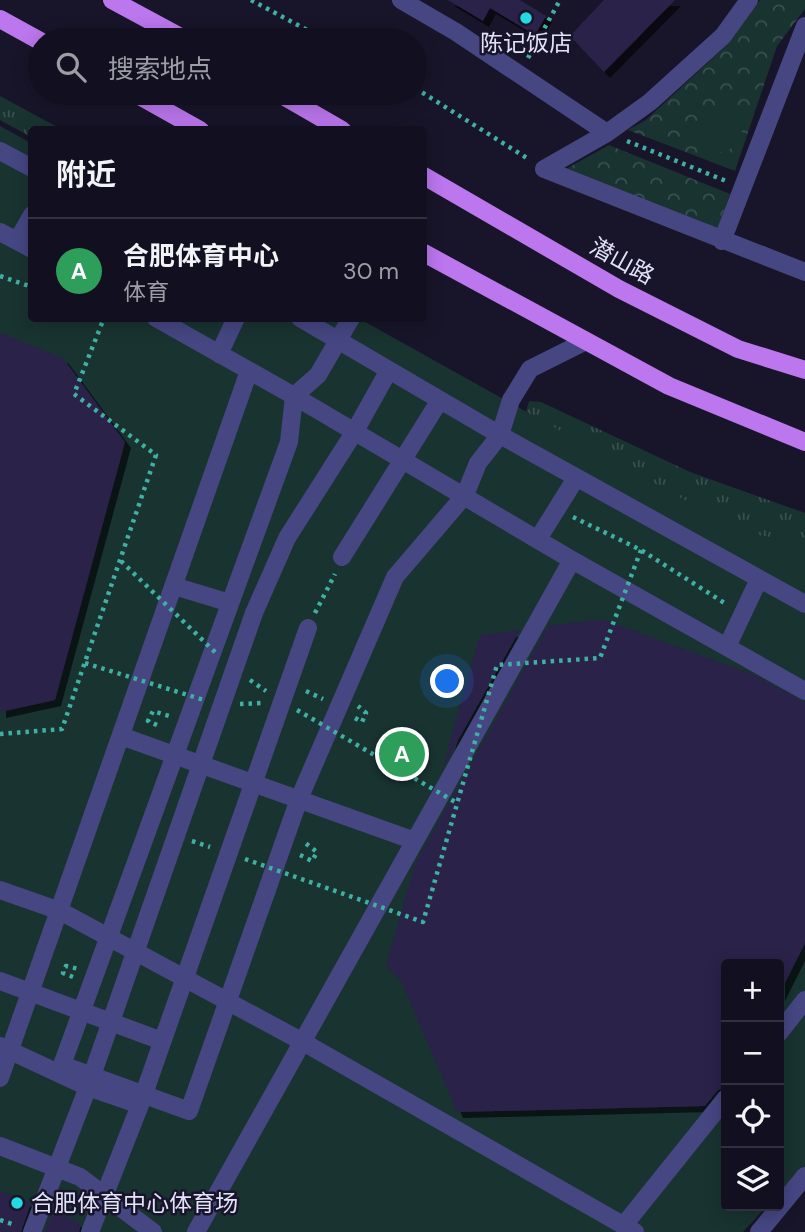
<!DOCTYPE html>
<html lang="zh">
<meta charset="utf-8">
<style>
:root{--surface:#121020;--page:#1b1929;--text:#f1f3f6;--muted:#9c9da5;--line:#31303e;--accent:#8c9099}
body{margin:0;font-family:"DM Sans","Noto Sans SC",sans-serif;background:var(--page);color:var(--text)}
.controls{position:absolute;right:21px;bottom:21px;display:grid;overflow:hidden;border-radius:7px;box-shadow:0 4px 18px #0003}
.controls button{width:63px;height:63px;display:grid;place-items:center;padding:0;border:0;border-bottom:2px solid var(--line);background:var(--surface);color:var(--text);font:35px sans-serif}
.you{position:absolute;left:448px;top:682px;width:24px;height:24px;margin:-18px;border:5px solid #fff;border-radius:50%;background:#1a73e8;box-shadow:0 0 0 10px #1a73e833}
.badge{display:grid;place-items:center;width:46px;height:46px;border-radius:50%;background:var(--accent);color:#fff;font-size:23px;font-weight:700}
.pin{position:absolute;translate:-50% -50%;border:4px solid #fff;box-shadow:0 2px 7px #0006}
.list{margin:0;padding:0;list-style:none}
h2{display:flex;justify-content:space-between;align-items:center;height:91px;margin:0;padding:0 28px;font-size:30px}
h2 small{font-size:23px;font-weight:400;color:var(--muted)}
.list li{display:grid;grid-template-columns:46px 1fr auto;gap:21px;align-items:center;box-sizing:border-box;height:105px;padding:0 28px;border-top:2px solid var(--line)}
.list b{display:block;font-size:26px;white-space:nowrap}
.list p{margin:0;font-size:23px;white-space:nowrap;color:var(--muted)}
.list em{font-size:23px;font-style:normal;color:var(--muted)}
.icon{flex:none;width:38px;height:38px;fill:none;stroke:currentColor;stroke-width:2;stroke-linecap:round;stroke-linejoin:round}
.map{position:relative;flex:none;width:805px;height:1232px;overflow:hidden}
.search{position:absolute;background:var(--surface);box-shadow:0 4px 18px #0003;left:28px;top:28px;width:399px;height:77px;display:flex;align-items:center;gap:18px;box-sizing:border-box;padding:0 24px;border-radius:38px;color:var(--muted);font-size:26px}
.panel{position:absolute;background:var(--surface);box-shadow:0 4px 18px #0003;left:28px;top:126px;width:399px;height:196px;border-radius:7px}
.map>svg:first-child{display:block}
.grass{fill:url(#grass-tufts)}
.forest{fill:url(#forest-crowns)}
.pitch{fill:#193331}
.building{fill:#292349;filter:url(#shadow)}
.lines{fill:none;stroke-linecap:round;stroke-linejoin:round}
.path{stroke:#41b0a4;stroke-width:4.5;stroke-dasharray:3.5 5;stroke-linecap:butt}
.minor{stroke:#464683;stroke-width:18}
.major{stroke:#bc76ee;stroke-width:18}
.path-bridge{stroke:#41b0a4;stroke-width:4.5;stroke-dasharray:3.5 5;stroke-linecap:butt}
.minor-bridge{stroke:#464683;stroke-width:18}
.poi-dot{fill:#25d9e4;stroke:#18152a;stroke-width:2.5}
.labels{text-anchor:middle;stroke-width:5;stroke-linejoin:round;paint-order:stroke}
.poi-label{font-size:23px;fill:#e3e2fb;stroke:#18152a}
.street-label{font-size:23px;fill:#e3e2fb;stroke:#18152a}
</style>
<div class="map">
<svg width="805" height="1232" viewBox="0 0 805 1232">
<defs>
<pattern id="grass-tufts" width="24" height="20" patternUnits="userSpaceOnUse" patternTransform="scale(1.75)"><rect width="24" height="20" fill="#193331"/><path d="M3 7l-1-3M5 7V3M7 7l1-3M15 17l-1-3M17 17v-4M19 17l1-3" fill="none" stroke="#3a5050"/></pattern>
<pattern id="forest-crowns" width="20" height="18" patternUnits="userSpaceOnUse" patternTransform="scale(1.75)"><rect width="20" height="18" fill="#193331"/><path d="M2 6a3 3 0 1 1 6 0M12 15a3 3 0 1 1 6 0" fill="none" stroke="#3a5050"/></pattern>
<filter id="shadow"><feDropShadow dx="6" dy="6" stdDeviation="0" flood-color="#0009"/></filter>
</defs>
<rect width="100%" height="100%" fill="#18152a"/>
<path class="grass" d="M 0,96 L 61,129 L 32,130 L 31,137 L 0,120 Z
M 529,401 L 541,402 L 690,472 L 805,513 L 805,593 L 526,412 Z"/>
<path class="forest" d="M 760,0 L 805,0 L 805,9 L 777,46 L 735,171 L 628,130 L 646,120 L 728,44 Z
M 609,145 L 730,194 L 717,230 L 566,169 Z"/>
<path class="pitch" d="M696 129a23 23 0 1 1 46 0a23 23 0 1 1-46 0Z
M 0,126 L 31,143 L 32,318 L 360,319 L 724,522 L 754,534 L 805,544 L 805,1166 L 779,1194 L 779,964 L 726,964 L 726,1206 L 767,1206 L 743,1232 L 0,1232 Z"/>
<path class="building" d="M 448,0 L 520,0 L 546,16 L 535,35 L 490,8 L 483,21 Z
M 604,0 L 675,0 L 604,72 L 570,36 Z
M 0,333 L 63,358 L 125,442 L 55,700 L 0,712 Z
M 602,619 L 752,674 L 805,702 L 805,943 L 779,995 L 779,964 L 726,964 L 726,1087 L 718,1090 L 705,1106 L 457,1112 L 401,981 L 386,965 L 415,864 L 548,626 Z
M 520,630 L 442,769 L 480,635 Z
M 0,1191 L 31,1203 L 21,1232 L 0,1232 Z
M 53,1210 L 81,1224 L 79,1232 L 44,1232 Z"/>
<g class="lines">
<path class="path" d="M 251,0 L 326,40
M 528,58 L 560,0
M 415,88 L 530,160
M 627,141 L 726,181
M 0,276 L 32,287
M 573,517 L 641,550 L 726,604
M 315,613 L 335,574
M 306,691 L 323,699
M 355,718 L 362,722 L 366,713 L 358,706
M 157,725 L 148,721 L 153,711 L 169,716
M 0,734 L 62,729 L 156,455 L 74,394 L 104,318
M 300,855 L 312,861 L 317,852 L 304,842
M 73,977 L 63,973 L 66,966 L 79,969
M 0,1220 L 15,1225"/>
<path class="minor" d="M 401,0 L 456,32 L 607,133
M 0,151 L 32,168
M 544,169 L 805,272
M 544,169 L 607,133 L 650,102 L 723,36 L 749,0
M 0,232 L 32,249
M 17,241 L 32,215
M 722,241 L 805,26
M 156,318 L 294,396 L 572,560 L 805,691
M 300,318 L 500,435 L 805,604
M 351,318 L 318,375 L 294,396 L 289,442 L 62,1065 L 189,1111 L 299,799 L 395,577 L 465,495 L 478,463 L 500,435 L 511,400 L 530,369 L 584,342
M 219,354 L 236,318
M 538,539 L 576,478
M 342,557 L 440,400
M 174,586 L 230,603
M 254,613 L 287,538 L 355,431 L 389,370
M 727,647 L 759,579
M 121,736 L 415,841
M 0,890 L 60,911 L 303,1042 L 635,1232
M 779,1033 L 805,1000
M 0,1078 L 249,371
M 0,1146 L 80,1177 L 153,1232
M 624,1225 L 726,1098
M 196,1232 L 572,560
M 759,1232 L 805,1176"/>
<path class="major" d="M 112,0 L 186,40
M 0,19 L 40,41
M 134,93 L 200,130
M 278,93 L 342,130
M 424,176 L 619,289 L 738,349 L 805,370
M 424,253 L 669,386 L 805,442"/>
<path class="path-bridge" d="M 121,561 L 218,655
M 85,663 L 204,700
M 250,680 L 266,691
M 240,704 L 263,703
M 297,710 L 457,803
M 192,841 L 210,847
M 245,859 L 423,922 L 497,665 L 600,658 L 641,550"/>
<path class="minor-bridge" d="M 0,981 L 162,1041
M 0,1046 L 88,1087 L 140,1105
M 32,1232 L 88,1087 L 254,613
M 90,1232 L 140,1105 L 308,628"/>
</g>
<g class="poi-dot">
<circle cx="526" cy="18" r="7"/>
<circle cx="17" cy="1203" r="7"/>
</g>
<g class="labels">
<g class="poi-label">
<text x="526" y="51">陈记饭店</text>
<text x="31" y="1211" text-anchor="start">合肥体育中心体育场</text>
</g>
<g class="street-label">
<text transform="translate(622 261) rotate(29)" y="8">潜山路</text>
</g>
</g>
</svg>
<div class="controls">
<button>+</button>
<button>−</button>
<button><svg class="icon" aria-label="locate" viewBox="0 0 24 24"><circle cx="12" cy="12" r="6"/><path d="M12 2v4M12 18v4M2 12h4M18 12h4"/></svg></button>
<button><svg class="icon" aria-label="layers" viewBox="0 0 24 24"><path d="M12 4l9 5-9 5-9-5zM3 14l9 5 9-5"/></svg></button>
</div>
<div class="you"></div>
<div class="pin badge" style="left:402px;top:754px;background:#2e9e5b">A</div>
<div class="search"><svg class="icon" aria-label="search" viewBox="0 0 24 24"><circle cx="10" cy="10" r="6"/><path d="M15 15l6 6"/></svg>搜索地点</div>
<section class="panel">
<h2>附近<small></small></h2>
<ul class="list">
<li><span class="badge" style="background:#2e9e5b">A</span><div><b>合肥体育中心</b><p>体育</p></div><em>30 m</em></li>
</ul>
</section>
</div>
